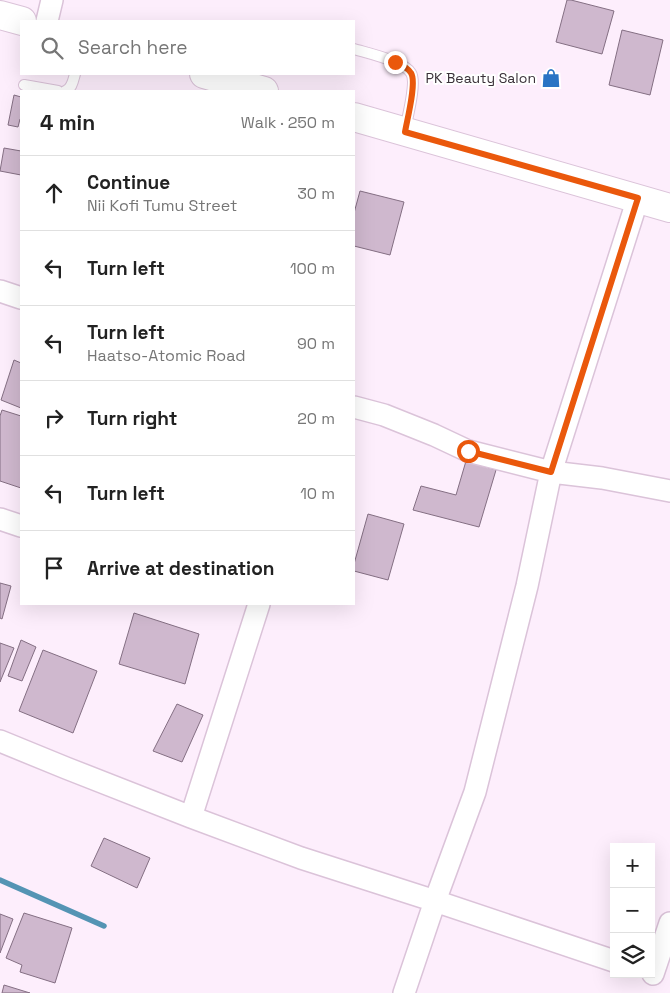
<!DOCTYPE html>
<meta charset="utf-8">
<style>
:root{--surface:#fff;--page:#f6f6f6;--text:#222;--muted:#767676;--line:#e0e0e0}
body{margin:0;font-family:"Space Grotesk",sans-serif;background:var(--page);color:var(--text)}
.controls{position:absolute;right:15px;bottom:15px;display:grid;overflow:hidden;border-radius:0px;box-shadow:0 5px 20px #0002}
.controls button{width:45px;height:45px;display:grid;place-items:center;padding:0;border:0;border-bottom:1px solid var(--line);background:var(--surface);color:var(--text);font:25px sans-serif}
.stop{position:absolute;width:15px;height:15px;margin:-11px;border:4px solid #ea580c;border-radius:50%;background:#fff}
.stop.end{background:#ea580c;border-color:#fff;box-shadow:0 1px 5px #0008}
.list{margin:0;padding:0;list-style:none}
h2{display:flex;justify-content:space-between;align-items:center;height:65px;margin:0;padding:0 20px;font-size:21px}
h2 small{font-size:16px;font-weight:400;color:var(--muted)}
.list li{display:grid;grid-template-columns:32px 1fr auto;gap:15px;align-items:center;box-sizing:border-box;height:75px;padding:0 20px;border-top:1px solid var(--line)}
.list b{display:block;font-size:19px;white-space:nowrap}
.list p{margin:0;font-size:16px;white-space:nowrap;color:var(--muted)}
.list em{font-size:16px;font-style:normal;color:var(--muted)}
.icon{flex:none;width:28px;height:28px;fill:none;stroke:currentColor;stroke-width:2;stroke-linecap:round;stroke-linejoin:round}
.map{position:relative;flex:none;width:670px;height:993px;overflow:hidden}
.search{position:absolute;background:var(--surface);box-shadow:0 5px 20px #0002;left:20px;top:20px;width:335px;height:55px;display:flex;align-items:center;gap:12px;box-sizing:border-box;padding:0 18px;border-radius:0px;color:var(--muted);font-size:19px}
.panel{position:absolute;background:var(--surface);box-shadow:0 5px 20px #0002;left:20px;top:90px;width:335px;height:515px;border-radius:0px}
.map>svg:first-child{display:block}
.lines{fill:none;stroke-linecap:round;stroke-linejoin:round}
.stream{stroke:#5494b4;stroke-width:5.5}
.building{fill:#cfb8ce;stroke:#846f83}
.service-casing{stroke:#dbc3d9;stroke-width:12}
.minor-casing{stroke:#dbc3d9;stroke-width:24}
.secondary-casing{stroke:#dbc3d9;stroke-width:30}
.service{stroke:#fff;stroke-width:10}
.minor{stroke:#fff;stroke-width:21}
.secondary{stroke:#fff;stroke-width:28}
.route{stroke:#ea580c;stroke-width:6}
.labels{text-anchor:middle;stroke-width:4;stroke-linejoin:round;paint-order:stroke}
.poi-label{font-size:14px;fill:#3a3139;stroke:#fff;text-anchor:end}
</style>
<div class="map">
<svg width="670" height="993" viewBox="0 0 670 993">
<rect width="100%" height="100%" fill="#fdeefc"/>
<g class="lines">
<path class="stream" d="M 0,880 L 104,926"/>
</g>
<path class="building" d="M 567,0 L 571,0 L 614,11 L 602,54 L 556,42 Z
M 622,30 L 663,40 L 650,95 L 609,85 Z
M 14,95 L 21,97 L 21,119 L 20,119 L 18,127 L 8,125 Z
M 4,148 L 21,151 L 21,175 L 0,171 Z
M 360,191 L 404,202 L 390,255 L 354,246 L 354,213 Z
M 14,360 L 21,363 L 21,408 L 1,400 Z
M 2,410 L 21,416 L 21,488 L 0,481 L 0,416 Z
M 466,461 L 496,470 L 479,527 L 413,510 L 421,486 L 456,495 Z
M 368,514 L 404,524 L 388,580 L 354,571 L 354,564 Z
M 0,583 L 11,586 L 2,619 L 0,618 Z
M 134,613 L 199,634 L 185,684 L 119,664 Z
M 21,640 L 36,647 L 22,681 L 8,676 Z
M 0,643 L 14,648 L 0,682 Z
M 43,650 L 97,671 L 73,733 L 19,711 Z
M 177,704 L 203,715 L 182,762 L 153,751 Z
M 104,838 L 150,858 L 137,888 L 91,866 Z
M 24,913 L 72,928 L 55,983 L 20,972 L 22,965 L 6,958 Z
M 0,914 L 13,919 L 0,953 Z
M 4,985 L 30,993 L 2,993 Z"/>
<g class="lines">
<g class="service-casing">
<path id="service" d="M 354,49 C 367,53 404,61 411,73 C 417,82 407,119 405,130
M 24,85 L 58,91
M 65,91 C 72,89 73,81 75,74"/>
</g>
<g class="minor-casing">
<path id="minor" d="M 47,21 L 52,0
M 0,291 L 21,298
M 354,407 L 384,415 L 434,435 L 468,451 L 551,472 L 602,478 L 670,491
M 0,519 L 21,526
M 0,741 L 66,768 L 191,817 L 301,858 L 435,901 L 614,961
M 191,817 L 259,604
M 653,974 L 670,923
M 404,993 L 435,901 L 475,792 L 527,586 L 551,472 L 638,198"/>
</g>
<g class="secondary-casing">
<path id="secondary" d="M 0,15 L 22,21
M 204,74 L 264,91
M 354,117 L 670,208"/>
</g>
<use href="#service" class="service"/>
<use href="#minor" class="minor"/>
<use href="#secondary" class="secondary"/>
</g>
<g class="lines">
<path class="route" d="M 395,62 C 400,64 408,68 411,73 C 417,82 407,120 405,132 L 638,198 L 551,472 L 468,451"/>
</g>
<defs>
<g id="shop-bare" transform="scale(1.5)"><path d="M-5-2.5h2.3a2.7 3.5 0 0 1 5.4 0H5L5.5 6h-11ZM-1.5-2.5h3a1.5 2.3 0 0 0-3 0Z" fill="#2974c4" stroke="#fff" stroke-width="2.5" paint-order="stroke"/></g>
</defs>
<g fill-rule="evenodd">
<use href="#shop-bare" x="551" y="78"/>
</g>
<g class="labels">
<g class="poi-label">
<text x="536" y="83">PK Beauty Salon</text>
</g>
</g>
</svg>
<div class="controls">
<button>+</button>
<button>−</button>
<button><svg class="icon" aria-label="layers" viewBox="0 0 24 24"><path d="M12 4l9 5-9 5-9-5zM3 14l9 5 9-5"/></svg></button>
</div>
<div class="stop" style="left:468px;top:451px"></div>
<div class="stop end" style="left:395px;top:62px"></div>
<div class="search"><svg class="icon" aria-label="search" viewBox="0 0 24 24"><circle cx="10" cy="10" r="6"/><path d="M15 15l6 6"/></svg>Search here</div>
<section class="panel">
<h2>4 min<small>Walk · 250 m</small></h2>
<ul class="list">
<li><svg class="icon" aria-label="ahead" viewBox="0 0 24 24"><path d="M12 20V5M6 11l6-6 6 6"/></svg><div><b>Continue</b><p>Nii Kofi Tumu Street</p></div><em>30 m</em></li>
<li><svg class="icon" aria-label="left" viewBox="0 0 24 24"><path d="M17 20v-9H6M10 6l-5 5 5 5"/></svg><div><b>Turn left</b></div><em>100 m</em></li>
<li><svg class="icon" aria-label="left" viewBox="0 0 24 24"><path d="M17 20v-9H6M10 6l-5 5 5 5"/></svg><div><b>Turn left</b><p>Haatso-Atomic Road</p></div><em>90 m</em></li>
<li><svg class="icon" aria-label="right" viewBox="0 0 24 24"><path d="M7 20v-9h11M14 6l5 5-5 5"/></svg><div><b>Turn right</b></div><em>20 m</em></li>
<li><svg class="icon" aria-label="left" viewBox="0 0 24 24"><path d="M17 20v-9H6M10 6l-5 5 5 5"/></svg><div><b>Turn left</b></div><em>10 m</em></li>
<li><svg class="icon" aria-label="arrive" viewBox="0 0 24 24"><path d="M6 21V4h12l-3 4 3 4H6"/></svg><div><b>Arrive at destination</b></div></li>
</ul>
</section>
</div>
